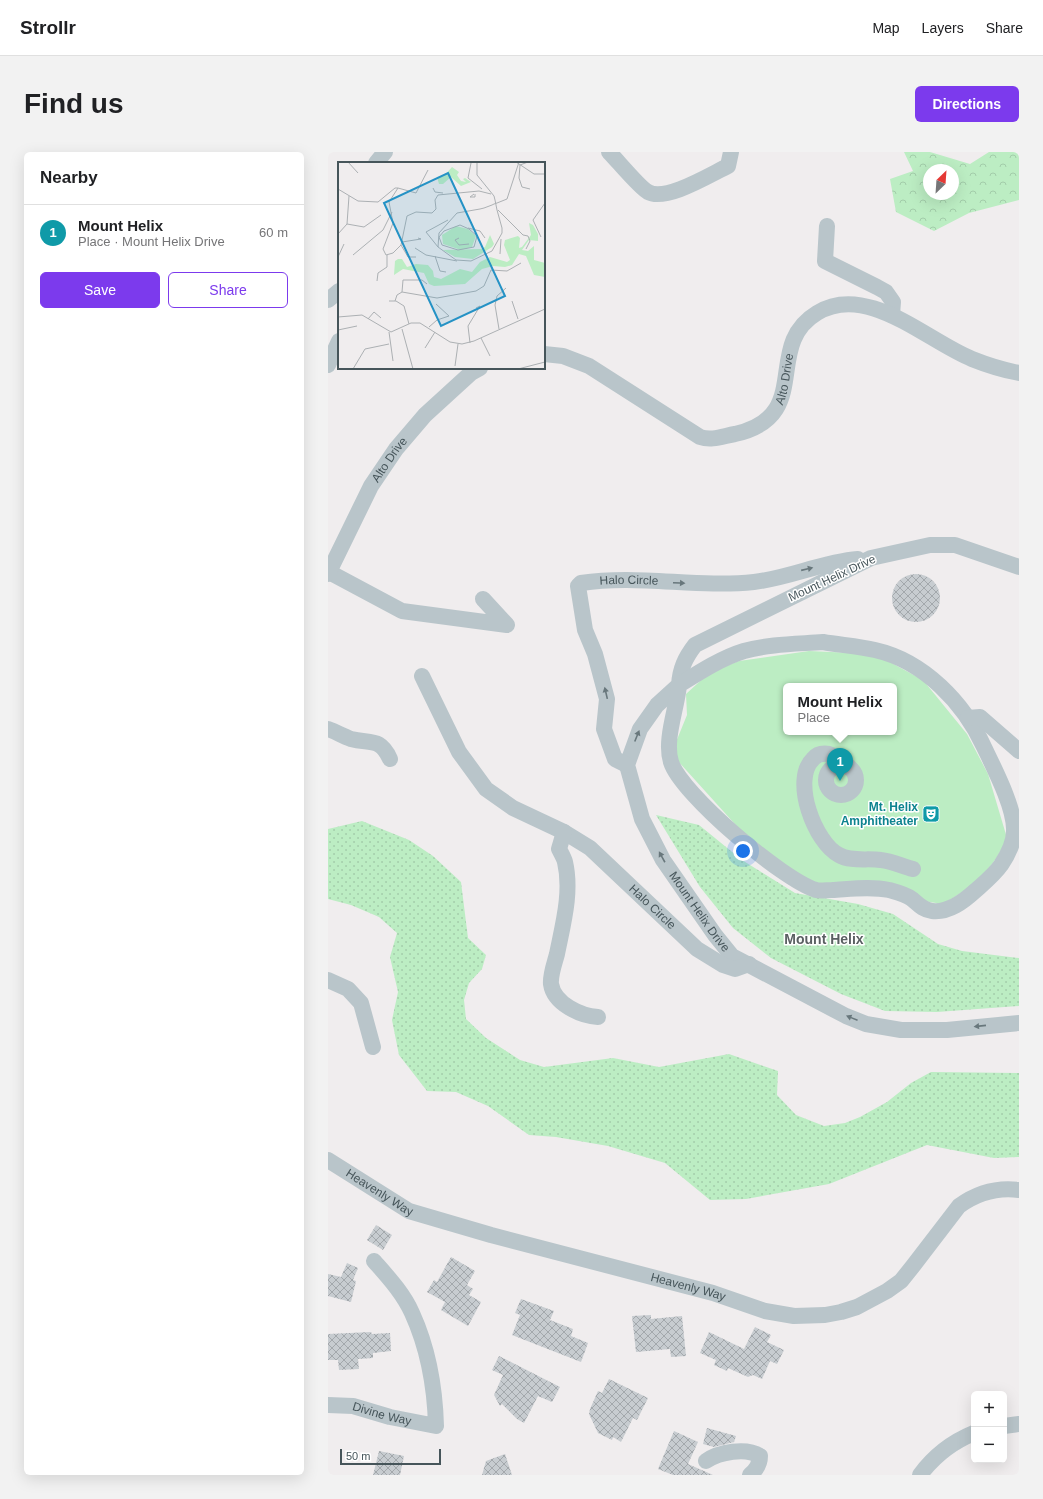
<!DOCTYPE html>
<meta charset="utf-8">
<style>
:root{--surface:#fff;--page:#f2f2f2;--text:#202124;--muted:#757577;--line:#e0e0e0;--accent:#7c3aed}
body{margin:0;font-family:Arial,sans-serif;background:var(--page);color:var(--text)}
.controls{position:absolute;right:12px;bottom:12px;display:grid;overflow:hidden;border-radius:6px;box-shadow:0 4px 16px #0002}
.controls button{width:36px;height:36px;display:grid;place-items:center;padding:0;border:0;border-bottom:1px solid var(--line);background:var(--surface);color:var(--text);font:20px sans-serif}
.compass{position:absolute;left:595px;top:12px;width:36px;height:36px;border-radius:50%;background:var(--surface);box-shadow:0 4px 16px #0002;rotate:25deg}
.scale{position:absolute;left:12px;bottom:10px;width:101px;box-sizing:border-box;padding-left:4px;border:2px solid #46555a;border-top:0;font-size:11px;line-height:14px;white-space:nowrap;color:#46555a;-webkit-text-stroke:3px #fff;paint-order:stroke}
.you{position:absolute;left:415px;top:699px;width:14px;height:14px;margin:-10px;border:3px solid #fff;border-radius:50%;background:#1a73e8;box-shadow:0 0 0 6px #1a73e833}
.badge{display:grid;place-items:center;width:26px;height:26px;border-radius:50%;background:var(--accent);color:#fff;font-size:13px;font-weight:700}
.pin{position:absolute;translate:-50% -33px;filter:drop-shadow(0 1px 2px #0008)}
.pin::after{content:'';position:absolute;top:21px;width:14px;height:12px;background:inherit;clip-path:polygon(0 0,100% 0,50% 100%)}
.popup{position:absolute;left:455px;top:531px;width:114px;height:52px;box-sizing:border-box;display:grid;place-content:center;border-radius:6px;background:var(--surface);filter:drop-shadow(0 1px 3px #0005);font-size:13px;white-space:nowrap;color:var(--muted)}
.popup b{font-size:15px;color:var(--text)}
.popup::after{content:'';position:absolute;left:50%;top:100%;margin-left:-8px;border:8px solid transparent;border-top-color:var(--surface)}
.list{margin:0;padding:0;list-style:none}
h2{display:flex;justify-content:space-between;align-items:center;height:52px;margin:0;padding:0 16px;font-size:17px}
h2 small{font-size:13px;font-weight:400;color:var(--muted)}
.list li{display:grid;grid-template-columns:26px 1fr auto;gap:12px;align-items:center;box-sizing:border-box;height:56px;padding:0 16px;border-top:1px solid var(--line)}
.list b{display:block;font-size:15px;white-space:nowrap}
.list p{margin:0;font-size:13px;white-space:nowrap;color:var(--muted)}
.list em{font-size:13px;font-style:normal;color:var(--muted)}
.actions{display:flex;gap:8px;padding:12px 16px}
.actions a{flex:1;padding:9px 0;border:1px solid var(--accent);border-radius:6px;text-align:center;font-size:14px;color:var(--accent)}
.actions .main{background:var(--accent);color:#fff}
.map{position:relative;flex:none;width:691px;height:1323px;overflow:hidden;border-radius:6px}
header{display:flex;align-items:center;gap:24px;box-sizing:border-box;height:56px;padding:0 20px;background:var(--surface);border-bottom:1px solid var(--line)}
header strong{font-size:19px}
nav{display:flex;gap:22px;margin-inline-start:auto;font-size:14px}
.intro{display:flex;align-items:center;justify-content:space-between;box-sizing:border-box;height:96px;padding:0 24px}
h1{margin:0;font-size:28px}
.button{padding:10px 18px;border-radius:6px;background:var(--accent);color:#fff;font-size:14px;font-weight:700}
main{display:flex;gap:24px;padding:0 24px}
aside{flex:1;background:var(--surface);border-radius:6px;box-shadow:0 4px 16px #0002}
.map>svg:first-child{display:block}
.grass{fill:url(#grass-dots)}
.forest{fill:url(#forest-crowns);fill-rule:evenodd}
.green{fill:#bcedc3;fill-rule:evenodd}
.building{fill:url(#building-cross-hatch)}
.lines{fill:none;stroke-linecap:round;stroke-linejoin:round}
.minor{stroke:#b9c5ca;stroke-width:16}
.oneway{fill:#68777c}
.labels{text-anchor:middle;stroke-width:3;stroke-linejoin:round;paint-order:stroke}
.street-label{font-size:12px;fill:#46555a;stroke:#fff}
.culture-label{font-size:12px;font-weight:bold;fill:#0d838f;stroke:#fff;text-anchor:end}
.quarter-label{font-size:14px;font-weight:bold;fill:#5a5f62;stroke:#fff}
.inset-road{fill:none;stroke:#acb0b3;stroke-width:1}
.view{fill:#2592c5;fill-opacity:0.15;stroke:#2592c5;stroke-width:2}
.inset-edge{fill:none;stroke:#46555a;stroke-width:2}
</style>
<header>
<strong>Strollr</strong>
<nav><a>Map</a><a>Layers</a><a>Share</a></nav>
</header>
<div class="intro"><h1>Find us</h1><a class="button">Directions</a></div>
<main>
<aside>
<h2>Nearby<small></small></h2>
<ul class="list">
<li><span class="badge" style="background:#0f9aa8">1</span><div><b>Mount Helix</b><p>Place · Mount Helix Drive</p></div><em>60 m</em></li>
</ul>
<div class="actions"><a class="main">Save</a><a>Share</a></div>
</aside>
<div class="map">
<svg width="691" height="1323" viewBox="0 0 691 1323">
<defs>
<pattern id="grass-dots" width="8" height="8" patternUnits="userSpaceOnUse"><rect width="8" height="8" fill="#bcedc3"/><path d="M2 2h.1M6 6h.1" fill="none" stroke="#a3cdaa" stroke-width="1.8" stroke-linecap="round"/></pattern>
<pattern id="forest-crowns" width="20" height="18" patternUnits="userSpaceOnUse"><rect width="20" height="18" fill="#bcedc3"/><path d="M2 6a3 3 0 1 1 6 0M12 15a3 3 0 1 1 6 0" fill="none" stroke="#a3cdaa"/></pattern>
<pattern id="building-cross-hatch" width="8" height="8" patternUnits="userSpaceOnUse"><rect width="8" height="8" fill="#c7ccd0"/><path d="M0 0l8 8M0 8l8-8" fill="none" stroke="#a3a8ac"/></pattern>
</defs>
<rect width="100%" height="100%" fill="#f0edee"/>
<path class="grass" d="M 328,663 L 371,673 L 414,708 L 467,741 L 530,752 L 565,762 L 610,792 L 634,799 L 691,806 L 691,854 L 609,860 L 557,859 L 513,842 L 443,806 L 405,776 L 372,735 Z
M 34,669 L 81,688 L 105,704 L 133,730 L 140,786 L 158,803 L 154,817 L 141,831 L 136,848 L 138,867 L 158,886 L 192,908 L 216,915 L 285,906 L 331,915 L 401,902 L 450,919 L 449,943 L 468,963 L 496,974 L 517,971 L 532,965 L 559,950 L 583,931 L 603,920 L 691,921 L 691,1005 L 666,1006 L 599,993 L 501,1032 L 418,1047 L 382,1048 L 337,1011 L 280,994 L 228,985 L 201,983 L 160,954 L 128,940 L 99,939 L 71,903 L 64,868 L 70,840 L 62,805 L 69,781 L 51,765 L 23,753 L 0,747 L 0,677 Z"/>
<path class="forest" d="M 576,0 L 602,0 L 642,12 L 661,0 L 691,0 L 691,48 L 641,61 L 606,79 L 568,60 L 562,27 L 585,19 ZM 601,18 L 625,18 L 625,42 L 601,42 Z"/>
<path class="green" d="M 481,499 L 547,502 L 595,528 L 639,582 L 660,622 L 679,686 C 666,717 643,737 614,752 L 487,731 L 450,710 L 415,681 L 349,608 L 348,590 L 359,563 L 358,542 L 382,520 L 411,509 ZM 458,534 L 566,534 L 566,580 L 458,580 Z"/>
<path class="building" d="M564 446a24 24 0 1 1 48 0a24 24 0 1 1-48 0Z
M 48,1073 L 64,1083 L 55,1098 L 39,1088 Z
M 123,1105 L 147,1119 L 139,1133 L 145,1137 L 141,1143 L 153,1150 L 140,1174 L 113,1158 L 117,1150 L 99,1140 L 106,1128 L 109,1130 Z
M 19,1111 L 30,1116 L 25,1128 L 28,1129 L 23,1150 L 0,1144 L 0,1122 L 13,1125 Z
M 193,1147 L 226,1159 L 222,1168 L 245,1177 L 243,1184 L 260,1191 L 253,1210 L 184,1183 L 192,1163 L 187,1161 Z
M 323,1163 L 323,1167 L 354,1164 L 358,1204 L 343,1205 L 342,1197 L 308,1200 L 304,1164 Z
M 427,1175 L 443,1183 L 439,1190 L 456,1198 L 449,1212 L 442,1209 L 434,1227 L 425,1223 L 420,1225 L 400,1216 L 399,1219 L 386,1213 L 388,1208 L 372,1201 L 381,1180 L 416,1197 Z
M 43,1180 L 44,1182 L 62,1181 L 63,1199 L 45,1201 L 45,1206 L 30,1207 L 31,1217 L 11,1218 L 10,1208 L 0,1208 L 0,1182 Z
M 171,1204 L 232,1235 L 224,1250 L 210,1244 L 196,1271 L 189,1267 L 174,1252 L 172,1254 L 166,1243 L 175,1223 L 164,1218 Z
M 281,1227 L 320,1246 L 309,1268 L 305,1266 L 293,1290 L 285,1285 L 284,1288 L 270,1281 L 261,1262 L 262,1257 L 270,1239 L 274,1241 Z
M 379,1276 L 408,1284 L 406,1290 L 386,1295 L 375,1292 Z
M 346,1279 L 370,1290 L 360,1312 L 385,1323 L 345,1323 L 330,1317 Z
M 51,1299 L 76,1304 L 72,1323 L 45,1323 Z
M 177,1302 L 184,1323 L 154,1323 L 158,1309 Z"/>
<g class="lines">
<g class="minor">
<path d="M 281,0 C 289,8 312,36 320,40 C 338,50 383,22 400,14 L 403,0"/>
<path d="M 48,11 L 57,0"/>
<path d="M 499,74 L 497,109 L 549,135 L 558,140 L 565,150 L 564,163"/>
<path d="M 0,148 L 11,139"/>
<path id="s1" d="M 216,202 L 235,204 L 261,214 L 372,285 C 384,289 395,284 407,282 C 487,264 434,194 489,161 C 539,130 599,189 644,207 C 659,213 675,218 691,221"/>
<path d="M 0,213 L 11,189"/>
<path id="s2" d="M 691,415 L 627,393 L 602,393 L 543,406 L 367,493 C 357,506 352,517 351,533 L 329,553 L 312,577 L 299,613 L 314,667 L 335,708 L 387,783 L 404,804 L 518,864 L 538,872 L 573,878 L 619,878 L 691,871"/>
<path d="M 1,420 L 74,459 L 179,473 L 155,447"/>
<path id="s3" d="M 0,422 L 43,334 L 68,297 L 97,263 L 143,221 L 152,216"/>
<path d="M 495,490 C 512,493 530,494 547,498 C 596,509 636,551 656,595 C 666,616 687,656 686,679 C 686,690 679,704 673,713 C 666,723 656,731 647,739 C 636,749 621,761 604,759 C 595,758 590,752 584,747 C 577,742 568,740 561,738 C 543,734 522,737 504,738 C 499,738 492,739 488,738 C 455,728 353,642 343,610 C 336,588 349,556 351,533 C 370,521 393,506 416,499 C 441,492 468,492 495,490 Z"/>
<path id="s4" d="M 94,524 L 131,600 L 158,637 L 185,656 L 236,680 L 262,696 L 369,797 L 395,813 L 407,817 L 421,812"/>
<path d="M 640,566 L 652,565 L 691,599"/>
<path d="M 0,577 C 8,580 15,584 23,587 C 42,592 52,585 62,607"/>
<circle cx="513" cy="628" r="15"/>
<path id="s5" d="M 299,613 L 287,607 L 276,577 L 279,547 L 267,502 L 257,478 L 250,434 L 253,431 C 310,422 368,436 426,430 C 461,426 494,410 530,407"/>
<path d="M 521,615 C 516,608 510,605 501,602 C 495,601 489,602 485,607 C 463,628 487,691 511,703 C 523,710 539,706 553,708 C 563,709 574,714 585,717"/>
<path d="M 236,680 L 231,697 C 233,701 236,706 237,710 C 244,740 235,772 229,802 C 227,810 222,823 223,832 C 226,852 253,864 270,865"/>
<path d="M 0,828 L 20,837 L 33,851 L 45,895"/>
<path id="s6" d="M 0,1008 L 81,1059 L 163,1083 L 385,1141 L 437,1159 L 466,1164 L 497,1163 L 513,1160 L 529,1155 L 559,1139 L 573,1129 L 585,1114 L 631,1054 C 649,1041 668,1035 691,1038"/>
<path id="s7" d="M 0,1253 L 25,1254 L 62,1265 L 108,1274 C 107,1236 100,1196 84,1161 C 75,1141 60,1125 46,1109"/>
<path d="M 676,1274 L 691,1272"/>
<path d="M 378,1309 C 391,1300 418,1295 432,1304 C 432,1312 428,1318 422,1323"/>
<path d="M 592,1323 C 606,1304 624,1290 646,1281"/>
</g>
</g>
<defs><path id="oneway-solid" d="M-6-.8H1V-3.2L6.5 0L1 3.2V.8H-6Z"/></defs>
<g class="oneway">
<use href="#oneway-solid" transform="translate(479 417) rotate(-13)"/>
<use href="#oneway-solid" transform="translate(351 431) rotate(3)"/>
<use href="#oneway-solid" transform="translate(278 541) rotate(-103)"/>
<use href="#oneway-solid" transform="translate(309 584) rotate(-68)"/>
<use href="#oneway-solid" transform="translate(334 705) rotate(-119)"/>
<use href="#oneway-solid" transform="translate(524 866) rotate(-158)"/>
<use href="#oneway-solid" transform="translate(652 874) rotate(174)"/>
</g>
<defs>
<g id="theatre-square" transform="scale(0.9)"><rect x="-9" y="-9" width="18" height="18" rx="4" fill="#0f9aa8" stroke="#fff"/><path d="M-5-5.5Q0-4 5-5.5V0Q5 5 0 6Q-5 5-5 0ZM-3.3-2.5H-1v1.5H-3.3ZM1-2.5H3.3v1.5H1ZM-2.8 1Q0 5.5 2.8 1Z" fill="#fff"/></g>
</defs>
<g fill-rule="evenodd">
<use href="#theatre-square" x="603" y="662"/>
</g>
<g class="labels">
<g class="street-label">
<text dy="4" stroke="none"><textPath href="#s1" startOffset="295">Alto Drive</textPath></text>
<text dy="4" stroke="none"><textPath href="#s3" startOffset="130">Alto Drive</textPath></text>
<text transform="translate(504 426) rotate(-25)" y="4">Mount Helix Drive</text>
<text dy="4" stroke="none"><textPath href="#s5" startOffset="245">Halo Circle</textPath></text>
<text dy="4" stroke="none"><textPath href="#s4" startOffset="336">Halo Circle</textPath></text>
<text dy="4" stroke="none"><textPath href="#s2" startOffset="656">Mount Helix Drive</textPath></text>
<text dy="4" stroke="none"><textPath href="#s6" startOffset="61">Heavenly Way</textPath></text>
<text dy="4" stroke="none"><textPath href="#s6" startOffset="385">Heavenly Way</textPath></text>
<text dy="4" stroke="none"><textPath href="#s7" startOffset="55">Divine Way</textPath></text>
</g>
<g class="culture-label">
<text x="590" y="659">Mt. Helix<tspan x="590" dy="14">Amphitheater</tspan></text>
</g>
<g class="quarter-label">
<text x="496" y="792">Mount Helix</text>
</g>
</g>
<g transform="translate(10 10)">
<rect width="207" height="207" fill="#f0edee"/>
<path d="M 191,61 L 195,63 L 200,72 L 200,79 L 191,78 L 184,88 L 190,89 L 196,84 L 196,98 L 207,101 L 207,115 L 196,113 L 188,94 L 181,92 L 174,103 L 167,105 L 155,104 L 144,107 L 127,122 L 96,124 L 91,122 L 86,111 L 65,107 L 56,113 L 57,99 L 60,97 L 64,97 L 69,105 L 78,102 L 90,103 L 95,109 L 96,115 L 103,117 L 122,107 L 134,110 L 142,100 L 152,95 L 169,100 L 172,98 L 166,83 L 167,78 L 180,74 L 182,76 L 181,86 L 184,85 L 193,73 ZM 152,73 L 156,82 L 154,85 L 135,97 L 117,95 L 105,88 L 143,87 L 147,85 Z" fill="#bcedc3"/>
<path d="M 114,5 L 121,10 L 119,13 L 123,19 L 128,20 L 125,17 L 127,16 L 133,20 L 123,24 L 113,15 L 105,22 L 101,22 L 99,15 L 106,14 Z" fill="#bcedc3"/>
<path d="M 118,64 L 130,67 L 138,74 L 134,85 L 123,88 L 105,82 L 104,73 Z" fill="#bcedc3"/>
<path class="inset-road" d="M 10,0 L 20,11M 139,0 L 139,13 L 156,34 L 157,38 L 159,48 L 164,66 L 164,71 L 154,89 L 133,99 L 118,98 L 100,85 L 101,71 L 119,51 L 142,47 L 146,46 L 154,43 L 156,42 L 159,41 L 169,37 L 181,0M 178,0 L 196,12 L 207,12M 190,0 L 182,3 L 181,16 L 184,25 L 192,27M 133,1 L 130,16 L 144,27M 60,26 L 78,31 L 90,8M 95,26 L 97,30 L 105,31M 0,27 L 20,39 L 40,40 L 57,26 L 60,26 L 51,40 L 55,61 L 45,87 L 48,93 L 55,91 L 63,83 L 69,54 L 78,50 L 94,51 L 98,47 L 97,38 L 100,33 L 141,29 L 153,32M 136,32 L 132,35 L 137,35 L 137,32M 160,48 L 185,73 L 190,74 L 192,79 L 188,87M 9,62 L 26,65 L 43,53M 122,63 L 131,67 L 139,74 L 136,85 L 120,88 L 104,83 L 101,75 L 106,69 ZM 130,66 L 142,69 L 147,76M 0,72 L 9,62 L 11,34M 203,75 L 195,58 L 207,41M 121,76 L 117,78 L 121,83 L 131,82M 64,80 L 83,77 L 80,76M 63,83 L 70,95 L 78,95M 100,85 L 88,70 L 110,58M 77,86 L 88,93 L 119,99M 162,92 L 163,77M 15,93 L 45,68 L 54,50M 97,94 L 102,109 L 108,110M 0,95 L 6,82M 39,119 L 40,111 L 49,105 L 49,93M 64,130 L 65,118 L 84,118 L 89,122M 51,139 L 58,139 L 66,144 L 71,162M 57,139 L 59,133 L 64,130 L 99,136 L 138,129 L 146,124 L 153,108 L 169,109 L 183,101M 174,139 L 180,157M 0,155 L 24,153 L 53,170 L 73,161 L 82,161 L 112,180 L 124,182 L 136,179 L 207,147M 30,157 L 36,150 L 43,156M 91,165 L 99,158 L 111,154 L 98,142M 64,167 L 75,207M 161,167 L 157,143 L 159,134 L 168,126M 0,168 L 19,164M 51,170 L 55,199M 143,176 L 152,194M 132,181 L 130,164 L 142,144 L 138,146M 87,186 L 97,170M 117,204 L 120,182M 15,207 L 27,187 L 51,182M 180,207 L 207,200"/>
<path class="view" d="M 110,11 L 167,134 L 103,164 L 46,41 Z"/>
<rect width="207" height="207" class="inset-edge"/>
</g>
</svg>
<div class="controls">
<button>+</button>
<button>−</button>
</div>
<svg class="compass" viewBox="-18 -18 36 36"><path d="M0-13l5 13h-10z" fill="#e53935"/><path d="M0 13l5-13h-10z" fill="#757577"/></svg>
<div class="scale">50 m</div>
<div class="you"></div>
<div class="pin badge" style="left:512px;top:629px;background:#0f9aa8">1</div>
<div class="popup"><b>Mount Helix</b>Place</div>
</div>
</main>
